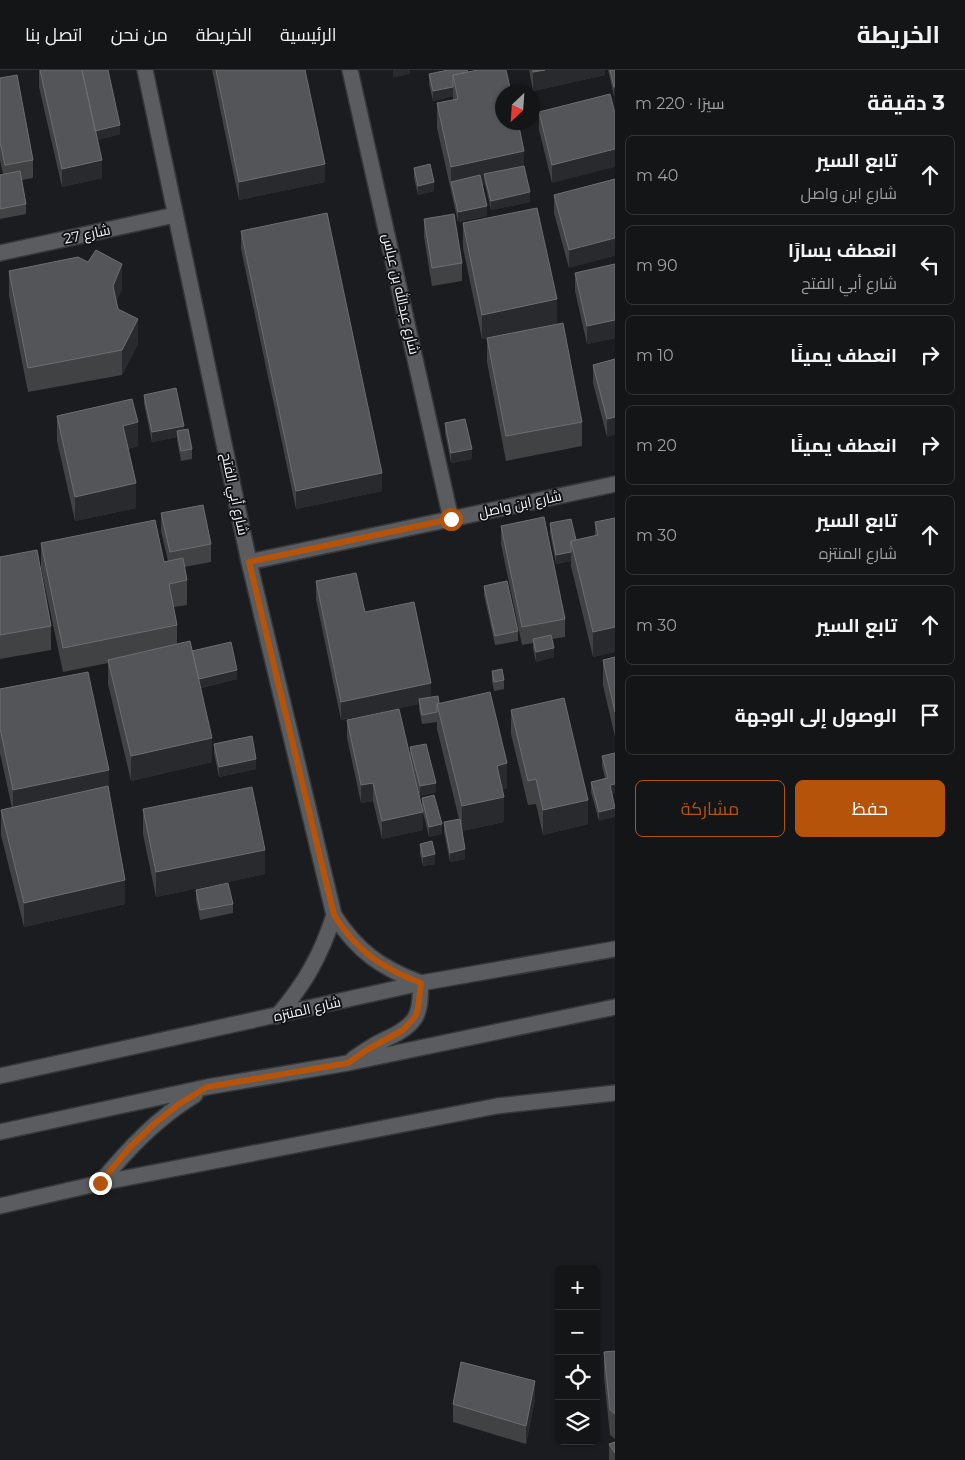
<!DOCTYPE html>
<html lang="ar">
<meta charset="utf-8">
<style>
:root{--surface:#141517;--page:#1d1e20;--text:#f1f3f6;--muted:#9d9fa1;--line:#333436;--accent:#b45309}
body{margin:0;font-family:Montserrat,Cairo,sans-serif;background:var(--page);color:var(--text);direction:rtl}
.controls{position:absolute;right:15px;bottom:15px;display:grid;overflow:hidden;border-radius:8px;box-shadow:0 1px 4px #0004}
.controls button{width:45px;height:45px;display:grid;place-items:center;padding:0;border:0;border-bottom:1px solid var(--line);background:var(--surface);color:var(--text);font:25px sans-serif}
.compass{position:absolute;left:495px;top:15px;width:45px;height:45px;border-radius:50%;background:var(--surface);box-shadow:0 1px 4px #0004;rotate:205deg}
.stop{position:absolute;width:15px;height:15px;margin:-11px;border:4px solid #b45309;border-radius:50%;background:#fff}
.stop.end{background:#b45309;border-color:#fff;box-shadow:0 1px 5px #0008}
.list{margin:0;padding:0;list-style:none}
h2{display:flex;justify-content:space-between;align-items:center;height:65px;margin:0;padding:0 20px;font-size:21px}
h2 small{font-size:16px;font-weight:400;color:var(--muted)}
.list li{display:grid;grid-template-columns:32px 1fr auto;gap:15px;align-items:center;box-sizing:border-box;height:80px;margin:0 10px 10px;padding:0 10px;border:1px solid var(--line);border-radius:8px}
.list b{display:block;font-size:19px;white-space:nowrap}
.list p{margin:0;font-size:16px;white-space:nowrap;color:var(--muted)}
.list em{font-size:16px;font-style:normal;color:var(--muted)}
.actions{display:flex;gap:10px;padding:15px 20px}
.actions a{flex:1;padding:11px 0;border:1px solid var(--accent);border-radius:8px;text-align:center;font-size:18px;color:var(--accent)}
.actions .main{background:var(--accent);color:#fff}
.icon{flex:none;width:28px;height:28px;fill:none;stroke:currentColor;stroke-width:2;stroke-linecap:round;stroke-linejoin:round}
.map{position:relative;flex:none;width:615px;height:1390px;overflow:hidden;direction:ltr}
header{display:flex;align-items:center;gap:30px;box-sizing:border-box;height:70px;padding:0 25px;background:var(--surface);border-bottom:1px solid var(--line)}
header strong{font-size:24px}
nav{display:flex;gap:28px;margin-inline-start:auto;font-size:18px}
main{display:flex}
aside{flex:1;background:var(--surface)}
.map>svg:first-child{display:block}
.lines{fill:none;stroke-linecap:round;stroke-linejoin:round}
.lane-casing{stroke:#353739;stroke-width:18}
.street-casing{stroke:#353739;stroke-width:18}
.secondary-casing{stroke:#353739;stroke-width:18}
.lane{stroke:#5a5c5f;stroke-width:15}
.street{stroke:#5a5c5f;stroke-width:15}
.secondary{stroke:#5a5c5f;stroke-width:15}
.wall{fill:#404244}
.shaded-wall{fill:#282a2d}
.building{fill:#535558;stroke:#6c6e71}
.route{stroke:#b45309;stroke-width:6}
.labels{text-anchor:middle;stroke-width:4;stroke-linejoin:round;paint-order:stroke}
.street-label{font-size:14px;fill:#f3f5f7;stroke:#111316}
</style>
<header>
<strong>الخريطة</strong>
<nav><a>الرئيسية</a><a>الخريطة</a><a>من نحن</a><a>اتصل بنا</a></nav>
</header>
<main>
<aside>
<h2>3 دقيقة<small>سيرًا · 220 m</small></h2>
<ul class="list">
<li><svg class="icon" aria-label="ahead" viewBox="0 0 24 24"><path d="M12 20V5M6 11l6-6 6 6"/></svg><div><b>تابع السير</b><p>شارع ابن واصل</p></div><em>40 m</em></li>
<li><svg class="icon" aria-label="left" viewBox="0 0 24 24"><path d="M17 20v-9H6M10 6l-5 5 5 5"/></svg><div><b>انعطف يسارًا</b><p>شارع أبي الفتح</p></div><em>90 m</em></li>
<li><svg class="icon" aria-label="right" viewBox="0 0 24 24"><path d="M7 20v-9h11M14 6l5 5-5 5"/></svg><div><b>انعطف يمينًا</b></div><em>10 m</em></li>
<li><svg class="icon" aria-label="right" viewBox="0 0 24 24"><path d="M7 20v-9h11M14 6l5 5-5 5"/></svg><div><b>انعطف يمينًا</b></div><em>20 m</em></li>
<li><svg class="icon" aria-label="ahead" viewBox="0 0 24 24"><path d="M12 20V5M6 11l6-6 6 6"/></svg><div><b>تابع السير</b><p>شارع المنتزه</p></div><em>30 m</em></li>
<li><svg class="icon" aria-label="ahead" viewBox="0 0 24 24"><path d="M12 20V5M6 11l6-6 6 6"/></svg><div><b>تابع السير</b></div><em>30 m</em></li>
<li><svg class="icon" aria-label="arrive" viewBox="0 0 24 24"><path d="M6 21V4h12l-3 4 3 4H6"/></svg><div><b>الوصول إلى الوجهة</b></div></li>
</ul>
<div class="actions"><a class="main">حفظ</a><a>مشاركة</a></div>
</aside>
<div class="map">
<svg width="615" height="1390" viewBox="0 0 615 1390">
<rect width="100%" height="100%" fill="#1a1c1f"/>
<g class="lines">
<g class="lane-casing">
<path id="lane" d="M 0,1136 L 100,1113 L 497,1036 L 615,1023"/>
</g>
<g class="street-casing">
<path id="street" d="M 145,0 L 249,492 L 334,845 C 357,881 381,898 421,913
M 350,0 L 451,449
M 0,183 L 175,145
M 249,492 L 615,414
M 277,946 C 305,914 321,885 334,845"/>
</g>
<g class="secondary-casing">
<path id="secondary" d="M 353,989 C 362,983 370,977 380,972 C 392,966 407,960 415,948 C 421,938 420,925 421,913
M 0,1006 L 421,913 L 615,879
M 0,1062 L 207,1017 L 348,993 L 615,937
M 100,1113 C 128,1079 157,1048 195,1025"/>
</g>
<use href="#lane" class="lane"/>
<use href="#street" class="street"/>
<use href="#secondary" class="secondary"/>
</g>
<path class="wall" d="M 39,0 L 120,64 L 97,70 L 102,108 L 62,117 L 39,17 Z
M 212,0 L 305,0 L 325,112 L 239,130 Z
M 529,0 L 605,0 L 605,5 L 533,21 Z
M 608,0 L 615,0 L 615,26 L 614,26 Z
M 468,2 L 524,96 L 530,132 L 491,140 L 485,114 L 482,115 L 487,146 L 458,152 L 437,58 L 437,33 L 453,30 L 453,26 L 433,31 L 429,14 L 429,4 Z
M 0,8 L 33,90 L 33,108 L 22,110 L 26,134 L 26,144 L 0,149 L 0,105 L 3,104 L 0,90 Z
M 539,42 L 615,43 L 552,113 L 539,60 Z
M 414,98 L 434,121 L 418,125 L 414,108 Z
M 615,109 L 569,198 L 554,143 L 554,125 Z
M 424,149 L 462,193 L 462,211 L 432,216 L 424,167 Z
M 463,153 L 557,253 L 509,263 L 582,352 L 582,376 L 506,391 L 487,292 L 487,268 L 482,269 L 463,178 Z
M 241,161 L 382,421 L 296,439 L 241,179 Z
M 615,194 L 615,268 L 587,274 L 575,221 L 575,203 Z
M 9,201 L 122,219 L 116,232 L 118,239 L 138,274 L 122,305 L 28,322 L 9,226 Z
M 615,289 L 607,367 L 593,313 L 593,295 Z
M 144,325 L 184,359 L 192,379 L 192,389 L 181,391 L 177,370 L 177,367 L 152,372 L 144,334 Z
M 57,346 L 138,376 L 128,379 L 136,438 L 75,451 L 57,371 Z
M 445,353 L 472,389 L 451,393 L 445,363 Z
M 161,443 L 211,474 L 211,492 L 184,497 L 187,510 L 187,535 L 174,537 L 177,555 L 177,574 L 192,581 L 237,609 L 201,618 L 212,692 L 131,711 L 108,614 L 108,593 L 63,602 L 41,498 L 41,473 L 164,492 L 168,491 L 161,461 Z
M 615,448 L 615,582 L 593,587 L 571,496 L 571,491 L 556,494 L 550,463 L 550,453 L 576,470 L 595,466 L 595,452 Z
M 501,456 L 565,549 L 565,567 L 552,569 L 554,587 L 536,592 L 533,579 L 533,573 L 522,575 L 501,474 Z
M 0,487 L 51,556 L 51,580 L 0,589 Z
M 316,511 L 365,542 L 431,627 L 439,633 L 507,718 L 502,719 L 504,752 L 462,761 L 465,789 L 450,792 L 444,762 L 444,752 L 459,749 L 437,659 L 437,652 L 422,654 L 419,639 L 419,634 L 341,650 L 316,529 Z
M 484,516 L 518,561 L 518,571 L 495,575 L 484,525 Z
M 615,587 L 615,667 L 603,615 L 603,590 Z
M 492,601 L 504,610 L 504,619 L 494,621 L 492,611 Z
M 0,619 L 109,721 L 125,834 L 24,857 L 1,765 L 1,740 L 12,738 L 0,683 Z
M 511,640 L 588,754 L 543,765 L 536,734 L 528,735 L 511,664 Z
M 347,650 L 410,686 L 410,677 L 436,722 L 420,726 L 411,690 L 423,760 L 382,769 L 373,731 L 361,733 L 347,668 Z
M 214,674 L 256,699 L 219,707 L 214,683 Z
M 602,686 L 612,724 L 599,751 L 591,722 L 591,712 L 605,708 L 602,696 Z
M 422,728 L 442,764 L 429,767 L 422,738 Z
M 143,739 L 265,804 L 156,827 L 143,764 Z
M 420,774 L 435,794 L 423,796 L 420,784 Z
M 196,820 L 233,834 L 233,843 L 200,850 L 196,830 Z
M 615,1281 L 615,1369 L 610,1365 L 604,1307 L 604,1282 Z
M 535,1329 L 526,1374 L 453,1352 L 453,1334 Z
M 615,1372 L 615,1390 L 609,1390 L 609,1374 Z"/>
<path class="shaded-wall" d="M 393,0 L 410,0 L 410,4 L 393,8 Z
M 545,0 L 605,0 L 605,5 L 533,21 L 533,2 Z
M 453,17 L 453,26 L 433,31 L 433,21 Z
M 614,17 L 615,17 L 615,26 L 614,26 Z
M 120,55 L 120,64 L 93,71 L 93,61 Z
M 615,79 L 615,97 L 552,113 L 552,95 Z
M 524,81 L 524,105 L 484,104 L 485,114 L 453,121 L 451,112 L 451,97 Z
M 102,90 L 102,108 L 62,117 L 62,99 Z
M 325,94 L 325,112 L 239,130 L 239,112 Z
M 434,112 L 434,121 L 418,125 L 418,116 Z
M 530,122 L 530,132 L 491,140 L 491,131 Z
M 487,136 L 487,146 L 458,152 L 458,142 Z
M 615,168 L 615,186 L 569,198 L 569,180 Z
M 122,194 L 122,219 L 113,241 L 113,216 Z
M 557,229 L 557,253 L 482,269 L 482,245 Z
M 138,249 L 138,274 L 122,305 L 122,280 Z
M 615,250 L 615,268 L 587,274 L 587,256 Z
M 615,347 L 615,365 L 607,367 L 607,349 Z
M 138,352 L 138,376 L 123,380 L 123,356 Z
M 184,356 L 184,366 L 177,361 L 177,367 L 152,372 L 152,362 Z
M 472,379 L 472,389 L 451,393 L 451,383 Z
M 382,403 L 382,421 L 296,439 L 296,421 Z
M 136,413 L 136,438 L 75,451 L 75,427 Z
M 571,482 L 571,491 L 556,494 L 556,485 Z
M 615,557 L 615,582 L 593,587 L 593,562 Z
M 554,578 L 554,587 L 536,592 L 536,582 Z
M 237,600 L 237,609 L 195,619 L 195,610 Z
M 431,613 L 431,632 L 419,629 L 419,634 L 341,650 L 341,632 Z
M 212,668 L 212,692 L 131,711 L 131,686 Z
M 256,689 L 256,699 L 219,707 L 219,697 Z
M 507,693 L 507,718 L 497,720 L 497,696 Z
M 109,700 L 109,725 L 13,745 L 13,720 Z
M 373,713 L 373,731 L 361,733 L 361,715 Z
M 436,713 L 436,722 L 420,726 L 420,716 Z
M 615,714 L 615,723 L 610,725 L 610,715 Z
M 504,727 L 504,752 L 462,761 L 462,736 Z
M 588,730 L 588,754 L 543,765 L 543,740 Z
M 615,738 L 615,747 L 599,751 L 599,742 Z
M 423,742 L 423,760 L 382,769 L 382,751 Z
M 442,754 L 442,764 L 429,767 L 429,757 Z
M 465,779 L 465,789 L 450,792 L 450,783 Z
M 265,780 L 265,804 L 156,827 L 156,802 Z
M 435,784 L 435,794 L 423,796 L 423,787 Z
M 125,810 L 125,834 L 24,857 L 24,833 Z
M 535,1311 L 535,1329 L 526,1374 L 526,1356 Z"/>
<path class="building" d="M 40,0 L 82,0 L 102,90 L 62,99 Z
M 82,0 L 108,0 L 120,55 L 95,61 Z
M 216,0 L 305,0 L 325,94 L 239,112 Z
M 448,0 L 467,0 L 468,2 L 453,5 L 453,17 L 433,21 L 429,4 Z
M 478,0 L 506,0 L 511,22 L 502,22 L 502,52 L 518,52 L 524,81 L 451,97 L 437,33 L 458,29 L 453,5 Z
M 533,0 L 545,0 L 533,2 Z
M 610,0 L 615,0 L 615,17 L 614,17 Z
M 17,5 L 33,90 L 5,95 L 0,72 L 0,8 Z
M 610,24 L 615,43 L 615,79 L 552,95 L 539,42 Z
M 430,94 L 434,112 L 418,116 L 414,98 Z
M 524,96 L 530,122 L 491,131 L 484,104 Z
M 20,101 L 26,134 L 0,139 L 0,105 Z
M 480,105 L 487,136 L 458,142 L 451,112 Z
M 615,109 L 615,168 L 569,180 L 554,125 Z
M 537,138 L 557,229 L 482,245 L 463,153 Z
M 327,143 L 382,403 L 296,421 L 241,161 Z
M 454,144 L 462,193 L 432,198 L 424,149 Z
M 96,180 L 122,194 L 113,216 L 118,239 L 138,249 L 122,280 L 28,298 L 9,201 L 78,187 L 88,192 Z
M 615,194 L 615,250 L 587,256 L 575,203 Z
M 563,253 L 582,352 L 506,366 L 487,268 Z
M 615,289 L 615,347 L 607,349 L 593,295 Z
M 176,318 L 184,356 L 152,362 L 144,325 Z
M 132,329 L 138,352 L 123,356 L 136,413 L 75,427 L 57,346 Z
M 465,349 L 472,379 L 451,383 L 445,353 Z
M 188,359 L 192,379 L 181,381 L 177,361 Z
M 203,435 L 211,474 L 170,482 L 161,443 Z
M 544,447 L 565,549 L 522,557 L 501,456 Z
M 615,448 L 615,557 L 593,562 L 571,471 L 598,465 L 595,452 Z
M 571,449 L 576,470 L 571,471 L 571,482 L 556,485 L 550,453 Z
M 155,450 L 164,492 L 183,488 L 187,510 L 169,514 L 177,555 L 63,578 L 41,473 Z
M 37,480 L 51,556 L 0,565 L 0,487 Z
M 356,503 L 365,542 L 414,532 L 431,613 L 341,632 L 316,511 Z
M 507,511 L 518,561 L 495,566 L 484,516 Z
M 551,565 L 554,578 L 536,582 L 533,569 Z
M 190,571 L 212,668 L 131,686 L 108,590 Z
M 231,572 L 237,600 L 199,609 L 192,581 Z
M 615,587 L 615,642 L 603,590 Z
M 502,599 L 504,610 L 494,612 L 492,601 Z
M 88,602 L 109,700 L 13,720 L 0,658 L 0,619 Z
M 490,622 L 507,693 L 497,696 L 504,727 L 462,736 L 437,634 Z
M 438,626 L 439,633 L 437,634 L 437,642 L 422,645 L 419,629 Z
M 564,628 L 588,730 L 543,740 L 536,709 L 528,711 L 511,640 Z
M 399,639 L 423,742 L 382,751 L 373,713 L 361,715 L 347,650 Z
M 252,666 L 256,689 L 219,697 L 214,674 Z
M 426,674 L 436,713 L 420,716 L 410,677 Z
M 615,683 L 615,714 L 610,715 L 615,738 L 599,742 L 591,712 L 608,708 L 602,686 Z
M 108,716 L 125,810 L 24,833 L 1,740 Z
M 252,717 L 265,780 L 156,802 L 143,739 Z
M 434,725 L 442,754 L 429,757 L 422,728 Z
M 460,749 L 465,779 L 450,783 L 444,752 Z
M 432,771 L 435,784 L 423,787 L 420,774 Z
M 228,813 L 233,834 L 200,840 L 196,820 Z
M 615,1281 L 615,1344 L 610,1340 L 604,1282 Z
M 461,1292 L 535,1311 L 526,1356 L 453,1334 Z
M 615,1372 L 615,1383 L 609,1374 Z"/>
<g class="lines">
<path class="route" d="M 100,1113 L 130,1077 L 154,1054 L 179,1034 L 207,1017 L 348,993 L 368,979 L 403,960 L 415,947 L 418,939 L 421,913 C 381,898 357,881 334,845 L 249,492 L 451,449"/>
</g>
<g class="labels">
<g class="street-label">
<text transform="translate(87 164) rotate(-12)" y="5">شارع 27</text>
<text transform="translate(401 224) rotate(77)" y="5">شارع عبدالله بن عباس</text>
<text transform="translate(235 424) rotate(78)" y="5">شارع أبي الفتح</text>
<text transform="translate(520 434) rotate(-12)" y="5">شارع ابن واصل</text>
<text transform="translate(307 939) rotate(-13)" y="5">شارع المنتزه</text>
</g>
</g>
</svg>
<div class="controls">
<button>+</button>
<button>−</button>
<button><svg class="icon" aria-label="locate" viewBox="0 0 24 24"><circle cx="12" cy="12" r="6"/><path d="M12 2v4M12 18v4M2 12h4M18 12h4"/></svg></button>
<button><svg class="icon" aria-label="layers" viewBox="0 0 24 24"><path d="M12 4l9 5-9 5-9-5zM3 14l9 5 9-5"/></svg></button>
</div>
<svg class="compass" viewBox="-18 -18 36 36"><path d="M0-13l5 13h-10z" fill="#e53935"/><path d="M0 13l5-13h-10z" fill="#9d9fa1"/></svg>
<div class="stop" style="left:451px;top:449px"></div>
<div class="stop end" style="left:100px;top:1113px"></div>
</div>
</main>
